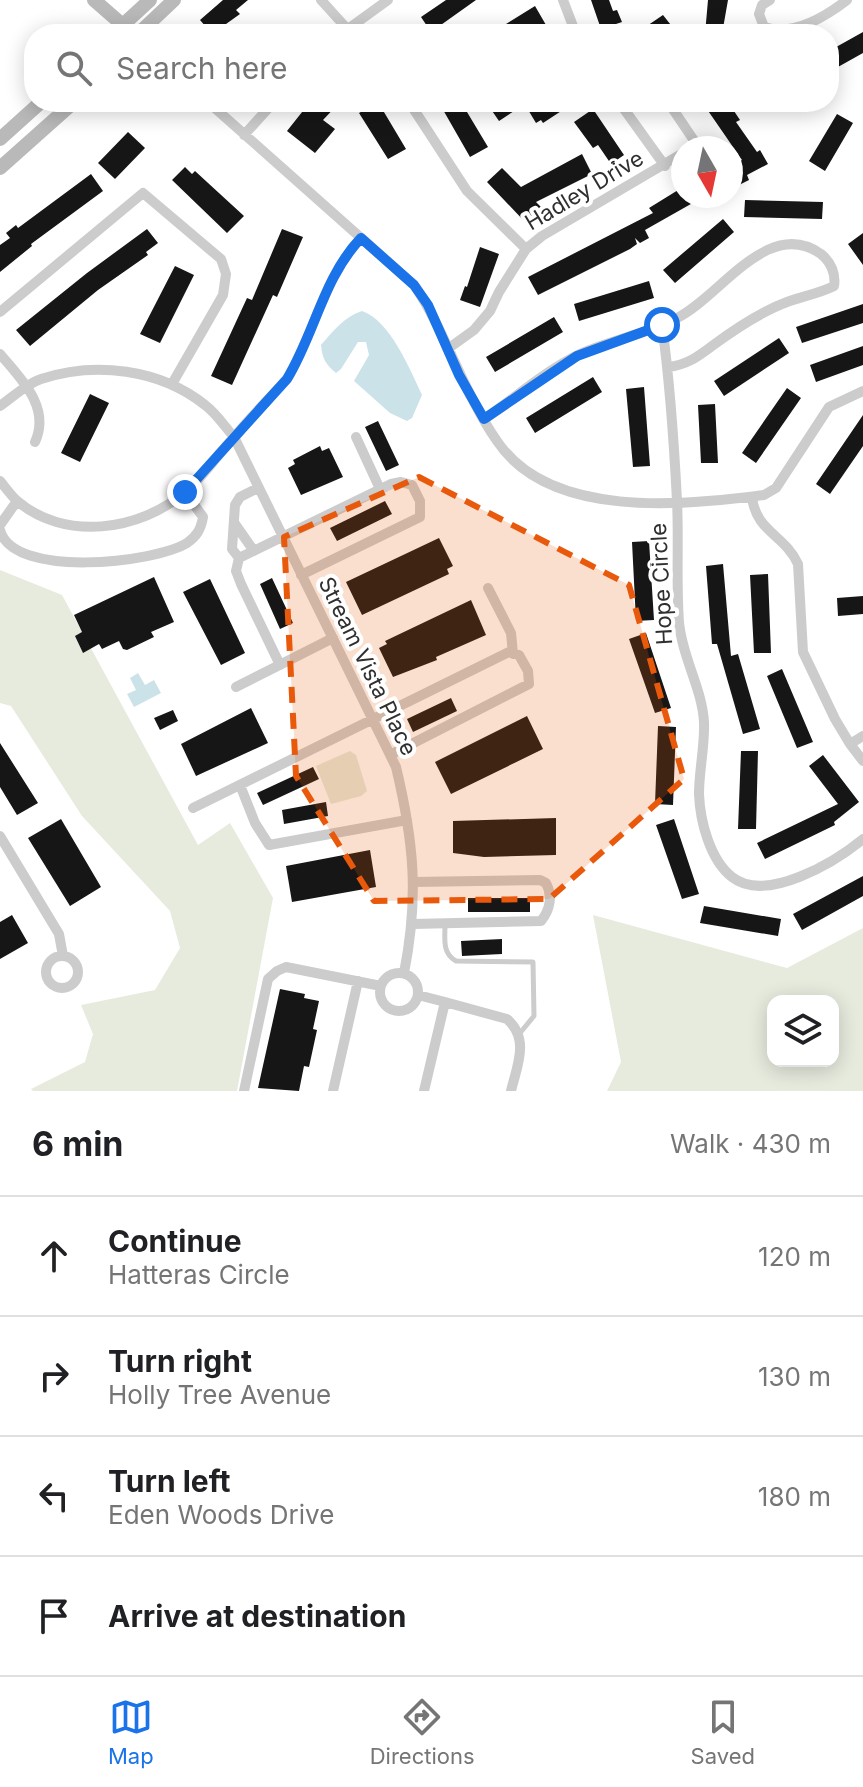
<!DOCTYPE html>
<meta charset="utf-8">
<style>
:root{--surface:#fff;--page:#f6f6f6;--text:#202124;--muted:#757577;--line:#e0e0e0;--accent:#1a73e8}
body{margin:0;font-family:Inter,sans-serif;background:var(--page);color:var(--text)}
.controls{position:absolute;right:24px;bottom:24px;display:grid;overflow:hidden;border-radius:16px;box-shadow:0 4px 20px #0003}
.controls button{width:72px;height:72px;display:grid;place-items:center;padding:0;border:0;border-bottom:2px solid var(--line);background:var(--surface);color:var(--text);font:40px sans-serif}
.compass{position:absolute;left:671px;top:136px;width:72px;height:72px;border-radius:50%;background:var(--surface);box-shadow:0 4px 20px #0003;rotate:171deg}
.stop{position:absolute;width:24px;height:24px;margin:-18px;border:6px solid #1a73e8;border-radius:50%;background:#fff}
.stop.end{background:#1a73e8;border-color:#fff;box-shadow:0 2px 8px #0008}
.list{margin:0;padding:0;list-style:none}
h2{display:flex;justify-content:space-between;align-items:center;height:104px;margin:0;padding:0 32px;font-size:34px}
h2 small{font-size:26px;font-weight:400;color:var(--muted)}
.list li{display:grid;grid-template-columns:52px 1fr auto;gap:24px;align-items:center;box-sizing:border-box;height:120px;padding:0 32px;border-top:2px solid var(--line)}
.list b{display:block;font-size:30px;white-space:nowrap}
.list p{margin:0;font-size:26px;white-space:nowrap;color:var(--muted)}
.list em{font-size:26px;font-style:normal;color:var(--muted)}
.icon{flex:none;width:44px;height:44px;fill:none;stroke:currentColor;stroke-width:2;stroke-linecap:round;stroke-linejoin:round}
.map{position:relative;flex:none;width:863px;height:1091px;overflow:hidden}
.search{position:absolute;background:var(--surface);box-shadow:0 4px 20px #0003;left:24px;right:24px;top:24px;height:88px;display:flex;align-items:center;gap:20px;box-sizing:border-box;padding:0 28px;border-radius:32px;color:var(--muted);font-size:30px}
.sheet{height:584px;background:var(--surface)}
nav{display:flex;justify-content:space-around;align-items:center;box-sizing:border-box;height:112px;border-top:2px solid var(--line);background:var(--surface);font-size:22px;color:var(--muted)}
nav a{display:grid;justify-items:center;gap:4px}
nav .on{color:var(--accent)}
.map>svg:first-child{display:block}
.green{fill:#e7ebde;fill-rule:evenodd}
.water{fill:#cce2e9}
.building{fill:#161616}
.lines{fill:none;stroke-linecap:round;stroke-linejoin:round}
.lane{stroke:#ccc;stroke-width:5}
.street{stroke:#ccc;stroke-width:10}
.secondary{stroke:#b9b9b9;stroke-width:14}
.route{stroke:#1a73e8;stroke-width:10}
.marked{fill:#e8590c;fill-opacity:0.2;stroke:#e8590c;stroke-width:6;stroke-dasharray:16 10;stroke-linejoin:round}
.labels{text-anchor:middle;stroke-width:8;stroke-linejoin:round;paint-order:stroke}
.street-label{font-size:22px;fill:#2f2f2f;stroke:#fff}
</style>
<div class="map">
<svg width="863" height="1091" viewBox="0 0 863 1091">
<rect width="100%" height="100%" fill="#fff"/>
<path class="green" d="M 0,570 L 62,595 L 198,845 L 230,823 L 273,898 L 237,1091 L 33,1091 L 31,1089 L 85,1062 L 93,1034 L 81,1005 L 155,990 L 180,948 L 170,911 L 82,816 L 11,706 L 0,703 Z
M 350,751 L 356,755 L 367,791 L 361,796 L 331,804 L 316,766 Z
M 593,915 L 787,968 L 863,928 L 863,1091 L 607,1091 L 621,1062 ZM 833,1001 L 833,1061 L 773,1061 L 773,1001 Z"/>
<path class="water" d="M 362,311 C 390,320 410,370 422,395 L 412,418 L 407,421 L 390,413 L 354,381 L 369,355 L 366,342 L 358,342 L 341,369 L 336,373 C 326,365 322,358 321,345 C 334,330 344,317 362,311 Z
M 138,673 L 145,685 L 154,680 L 161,693 L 134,707 L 127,694 L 136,690 L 130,678 Z"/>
<path class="building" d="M 223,0 L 248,0 L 236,10 L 240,14 L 212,34 L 200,20 Z
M 446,0 L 476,0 L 431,32 L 421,17 Z
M 591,0 L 609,0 L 613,11 L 617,10 L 622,22 L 601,29 Z
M 708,0 L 728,0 L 722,34 L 705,34 Z
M 535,6 L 546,25 L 531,34 L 497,34 L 508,27 L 506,24 Z
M 663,15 L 674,29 L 667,34 L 635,34 Z
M 863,32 L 863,53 L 829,72 L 829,51 Z
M 310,102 L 340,102 L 323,120 L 335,129 L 315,153 L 287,131 Z
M 378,102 L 406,149 L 388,159 L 359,113 Z
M 453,102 L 461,102 L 488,147 L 470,157 L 442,108 Z
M 486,102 L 512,102 L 517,109 L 499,121 Z
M 536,102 L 575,102 L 543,123 L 541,120 L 536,123 L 527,108 Z
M 702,102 L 728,102 L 740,120 L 736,122 L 757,152 L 760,150 L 768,164 L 747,175 L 749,180 L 731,189 L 731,165 L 742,160 Z
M 593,109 L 624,155 L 611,164 L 598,145 L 593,148 L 574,122 Z
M 837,114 L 853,123 L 825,171 L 809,161 Z
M 128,132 L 145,148 L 115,179 L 98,163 Z
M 582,154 L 592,174 L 536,202 L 541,207 L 525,222 L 487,182 L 502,168 L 521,187 Z
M 185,167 L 192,174 L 195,171 L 244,216 L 227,233 L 172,180 Z
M 91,174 L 103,191 L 31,244 L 32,246 L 0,272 L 0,245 L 10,238 L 6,233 L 16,225 L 18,228 Z
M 683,187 L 683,196 L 705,196 L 645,230 L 649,238 L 640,243 L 635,238 L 637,244 L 630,249 L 538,295 L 528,277 L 653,213 L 649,208 Z
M 745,200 L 823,202 L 822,219 L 744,217 Z
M 723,219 L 734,232 L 675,283 L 663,270 Z
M 147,229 L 158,243 L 146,252 L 148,255 L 98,290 L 30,346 L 16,330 L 87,273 Z
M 282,229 L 303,237 L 277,297 L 273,295 L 232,385 L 211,376 L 247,298 L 252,300 Z
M 863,233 L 863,265 L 848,244 Z
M 480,247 L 499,254 L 480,307 L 460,300 L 465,286 L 467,287 Z
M 175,266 L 194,275 L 160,343 L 140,334 Z
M 649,281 L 654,298 L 579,321 L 574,304 Z
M 863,304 L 863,323 L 802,343 L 796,327 Z
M 554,317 L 563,332 L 495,372 L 486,357 Z
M 779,338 L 789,353 L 724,396 L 714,381 Z
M 863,346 L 863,365 L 816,382 L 810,365 Z
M 593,377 L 602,392 L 535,433 L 526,418 Z
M 644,387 L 650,466 L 633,467 L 626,389 Z
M 787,388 L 801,398 L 756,463 L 742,453 Z
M 90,394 L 109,403 L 80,462 L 61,453 Z
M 715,404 L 718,463 L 701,463 L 698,405 Z
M 863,415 L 863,446 L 830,494 L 816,484 Z
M 378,421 L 399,465 L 386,471 L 365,427 Z
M 320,446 L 322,451 L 329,448 L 343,477 L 301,495 L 288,468 L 295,464 L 293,460 Z
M 385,501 L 392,514 L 337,541 L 330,528 Z
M 439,538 L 453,566 L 447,569 L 449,574 L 362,615 L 346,582 Z
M 649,541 L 654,620 L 636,621 L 632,542 Z
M 723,564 L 731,656 L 738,654 L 760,729 L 743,734 L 717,644 L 712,644 L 706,566 Z
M 768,574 L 771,653 L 754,653 L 750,575 Z
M 154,577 L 174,622 L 151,632 L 154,637 L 127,650 L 123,649 L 119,641 L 102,649 L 99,644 L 83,653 L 75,636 L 82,632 L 74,615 Z
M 272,578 L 293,623 L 280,629 L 260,584 Z
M 210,579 L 245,653 L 221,665 L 183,592 Z
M 863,596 L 863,614 L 838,616 L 837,598 Z
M 471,600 L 486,635 L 436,657 L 437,660 L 393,677 L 379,648 L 387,644 L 385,641 Z
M 646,633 L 671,708 L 655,713 L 629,639 Z
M 782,669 L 813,742 L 797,748 L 767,676 Z
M 451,698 L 457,711 L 413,732 L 407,719 Z
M 251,708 L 268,743 L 196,776 L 181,744 Z
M 173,710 L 178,721 L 160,730 L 154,718 Z
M 527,716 L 543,749 L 451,794 L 435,762 Z
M 658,726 L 676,727 L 673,805 L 655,804 Z
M 0,743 L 38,803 L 17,815 L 0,787 Z
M 741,751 L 758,751 L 756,829 L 738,829 Z
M 823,755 L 859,802 L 834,822 L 835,825 L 765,859 L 757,843 L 838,804 L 809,766 Z
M 313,767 L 319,779 L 263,805 L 257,793 Z
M 326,802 L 328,816 L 284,824 L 282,810 Z
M 556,818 L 556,855 L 484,857 L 453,853 L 453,821 Z
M 61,819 L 101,887 L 70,906 L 28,838 Z
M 674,819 L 699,894 L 682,899 L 656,825 Z
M 370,850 L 376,887 L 292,902 L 286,866 Z
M 863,876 L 863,896 L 802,930 L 793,914 Z
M 468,898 L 530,898 L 530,912 L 468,912 Z
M 704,906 L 781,919 L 778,936 L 700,923 Z
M 12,915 L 28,943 L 0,959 L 0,922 Z
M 502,939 L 502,954 L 462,956 L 461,941 Z
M 280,989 L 305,994 L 304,998 L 319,1001 L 313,1029 L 317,1030 L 309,1067 L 304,1066 L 299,1091 L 258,1088 Z"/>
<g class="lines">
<path class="lane" d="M 445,925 C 445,939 442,953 456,961 L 533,962 L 534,1016 L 520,1033"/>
<path class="street" d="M 321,0 L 350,32
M 563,0 L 576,34
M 770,0 L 762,5 L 759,14 L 764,27 C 793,37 825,17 847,0
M 341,34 L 388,0
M 208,102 L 414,285 C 447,334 463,392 497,441 C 549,519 683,506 764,495 L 776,488 L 829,407 L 863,391
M 409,102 L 467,191 L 526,249
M 619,102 L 665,166
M 668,102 L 693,139 L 694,145 L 690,148
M 244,135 L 274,102
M 0,312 L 143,193 L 221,259 L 226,274 L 223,295 L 172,384
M 662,325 C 670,383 674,442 677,501 C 679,541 676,582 679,622 C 682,657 702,688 704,722 C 705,746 699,770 699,794 C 700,821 710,860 732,877 C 766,904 835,862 863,839
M 449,348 L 474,330 L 490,311 L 499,292 L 526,249 L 542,236 L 683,153
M 0,354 C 21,379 51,407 35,442
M 0,406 C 13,397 26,384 41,379 C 95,361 160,369 205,405 C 216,413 225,427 234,437 L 396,767 C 414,842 419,897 404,973
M 484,419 C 515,398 546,370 580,354 C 612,340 646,334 677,318 C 720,297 768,216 821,254 C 831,262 836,274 834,286 C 818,294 803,296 787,302 C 760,312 735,329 712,346 C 697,357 687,365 668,367
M 356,437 L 380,489
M 0,481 C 5,487 10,494 16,500 C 64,542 140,531 185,492 C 202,478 215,458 230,442 C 248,420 268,400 287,379 C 315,333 323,278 361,238
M 258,488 L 240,497 L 235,505 L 232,549 L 239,558 L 236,571 L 241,584 L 280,665
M 752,497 C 756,532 785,535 798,564 L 803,652 L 835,719 L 850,744 L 863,761
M 235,524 L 254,551
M 0,525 L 17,501
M 0,530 C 13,579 154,563 187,543 C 197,536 201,529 203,517 L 185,492
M 239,558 L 391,484 L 401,482 L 412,485 L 420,501 L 420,517 L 301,575
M 488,588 L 511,633 L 513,654
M 236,687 L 333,638
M 850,744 L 863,736
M 240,785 L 255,823 L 269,845 L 407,820
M 193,808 L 509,652 L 519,655 L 528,671 L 529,684 L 390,755
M 0,836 L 59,934 L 63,956
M 413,924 L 541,921 C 550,910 553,896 546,883 L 540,880 L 413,882
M46 972a16 16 0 1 1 32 0a16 16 0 1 1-32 0Z
M380 992a19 19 0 1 1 38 0a19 19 0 1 1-38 0Z
M 418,995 L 445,1002 L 424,1091
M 445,1002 L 507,1019 C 530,1039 517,1066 511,1091
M 244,1091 L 268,979 L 277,971 L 286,967 L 381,986
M 333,1091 L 358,981"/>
<path class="secondary" d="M 94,0 L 133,34
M 113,34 L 150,0
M 138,34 L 174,0
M 0,139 L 41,102
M 0,168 L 74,102"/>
</g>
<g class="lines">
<path class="route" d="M 185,492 L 287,379 C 315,333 323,278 361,238 L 414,285 L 428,305 L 459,375 L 484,419 L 577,356 L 662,325"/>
</g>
<path class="marked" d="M 419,477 L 629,585 L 684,779 L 549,899 L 374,901 L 296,776 L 284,537 Z"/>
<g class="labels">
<g class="street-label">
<text transform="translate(584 190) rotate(-31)" y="8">Hadley Drive</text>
<text transform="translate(661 584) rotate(-93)" y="8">Hope Circle</text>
<text transform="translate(368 666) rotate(64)" y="8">Stream Vista Place</text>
</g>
</g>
</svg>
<div class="controls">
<button><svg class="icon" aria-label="layers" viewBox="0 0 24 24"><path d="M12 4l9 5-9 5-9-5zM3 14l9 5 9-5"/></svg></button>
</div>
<svg class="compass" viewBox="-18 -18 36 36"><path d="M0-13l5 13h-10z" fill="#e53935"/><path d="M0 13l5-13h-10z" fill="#757577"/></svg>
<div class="stop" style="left:662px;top:325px"></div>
<div class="stop end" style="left:185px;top:492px"></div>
<div class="search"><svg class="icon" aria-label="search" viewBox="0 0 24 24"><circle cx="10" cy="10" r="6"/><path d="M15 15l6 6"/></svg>Search here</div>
</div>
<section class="sheet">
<h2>6 min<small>Walk · 430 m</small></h2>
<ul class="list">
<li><svg class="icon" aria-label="ahead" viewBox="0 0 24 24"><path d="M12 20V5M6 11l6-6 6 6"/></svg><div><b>Continue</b><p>Hatteras Circle</p></div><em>120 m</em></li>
<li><svg class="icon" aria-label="right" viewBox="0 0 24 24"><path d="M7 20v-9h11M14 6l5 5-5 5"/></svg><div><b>Turn right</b><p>Holly Tree Avenue</p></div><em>130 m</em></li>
<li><svg class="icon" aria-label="left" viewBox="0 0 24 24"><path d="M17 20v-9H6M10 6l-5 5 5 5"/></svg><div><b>Turn left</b><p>Eden Woods Drive</p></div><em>180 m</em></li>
<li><svg class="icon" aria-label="arrive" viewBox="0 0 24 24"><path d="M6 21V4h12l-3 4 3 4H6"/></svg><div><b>Arrive at destination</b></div></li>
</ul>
</section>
<nav>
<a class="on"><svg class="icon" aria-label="map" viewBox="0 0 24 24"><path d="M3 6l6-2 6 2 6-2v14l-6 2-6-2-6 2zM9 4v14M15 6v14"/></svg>Map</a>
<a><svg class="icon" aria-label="directions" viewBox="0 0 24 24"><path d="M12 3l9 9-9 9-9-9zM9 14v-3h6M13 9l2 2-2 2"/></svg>Directions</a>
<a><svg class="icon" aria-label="saved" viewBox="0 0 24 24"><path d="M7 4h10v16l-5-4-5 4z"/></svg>Saved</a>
</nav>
